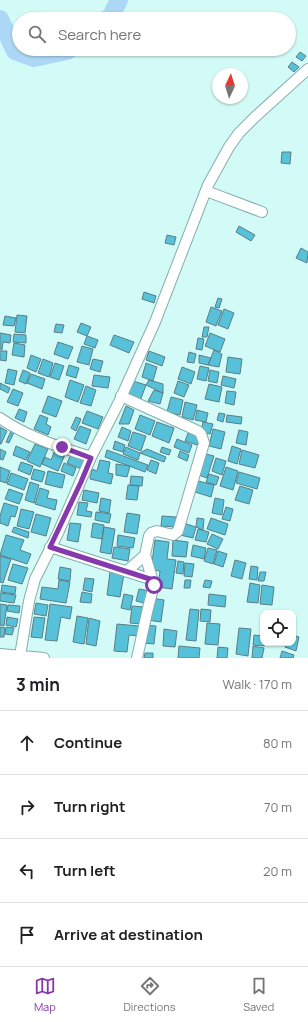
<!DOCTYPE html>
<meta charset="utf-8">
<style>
:root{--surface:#fff;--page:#f2f2f2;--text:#202124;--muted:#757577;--line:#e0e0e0;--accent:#843aac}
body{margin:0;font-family:Manrope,sans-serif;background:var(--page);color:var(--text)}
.controls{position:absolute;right:12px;bottom:12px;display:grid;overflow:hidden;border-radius:8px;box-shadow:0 1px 3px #0004}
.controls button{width:36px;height:36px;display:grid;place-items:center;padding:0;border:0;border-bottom:1px solid var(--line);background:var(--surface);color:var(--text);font:20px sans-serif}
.compass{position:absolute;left:212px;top:68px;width:36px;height:36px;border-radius:50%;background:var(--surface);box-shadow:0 1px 3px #0004;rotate:4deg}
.stop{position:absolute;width:12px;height:12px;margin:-9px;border:3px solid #843aac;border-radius:50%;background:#fff}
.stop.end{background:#843aac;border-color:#fff;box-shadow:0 1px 4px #0008}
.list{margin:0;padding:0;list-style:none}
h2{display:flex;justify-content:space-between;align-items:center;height:52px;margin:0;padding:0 16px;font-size:17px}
h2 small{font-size:13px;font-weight:400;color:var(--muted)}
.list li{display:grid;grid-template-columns:26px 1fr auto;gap:12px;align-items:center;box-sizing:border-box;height:64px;padding:0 16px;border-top:1px solid var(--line)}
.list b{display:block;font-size:15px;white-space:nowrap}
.list em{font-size:13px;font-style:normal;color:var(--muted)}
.icon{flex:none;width:22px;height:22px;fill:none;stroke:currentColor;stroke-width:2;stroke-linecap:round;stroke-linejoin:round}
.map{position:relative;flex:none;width:308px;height:658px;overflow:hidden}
.search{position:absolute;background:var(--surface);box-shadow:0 1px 3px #0004;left:12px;right:12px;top:12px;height:44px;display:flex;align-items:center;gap:10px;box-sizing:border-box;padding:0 14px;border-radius:22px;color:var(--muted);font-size:15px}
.sheet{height:308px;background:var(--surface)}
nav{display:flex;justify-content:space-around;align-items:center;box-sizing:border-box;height:56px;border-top:1px solid var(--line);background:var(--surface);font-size:11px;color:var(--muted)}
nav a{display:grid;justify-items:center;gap:2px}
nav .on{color:var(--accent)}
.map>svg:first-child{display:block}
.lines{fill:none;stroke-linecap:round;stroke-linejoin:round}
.river{stroke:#acd8f6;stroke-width:18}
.building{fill:#56c1d9;stroke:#5a7e87}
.minor-casing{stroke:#86adaa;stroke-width:12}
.minor{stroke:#fff;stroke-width:10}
.route{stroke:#843aac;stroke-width:5}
</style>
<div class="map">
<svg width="308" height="658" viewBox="0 0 308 658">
<rect width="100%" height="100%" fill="#d2fbf7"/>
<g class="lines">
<path class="river" d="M 0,19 L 15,51 L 34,58 L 67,51 L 70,49
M 107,19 L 111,16 L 119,0"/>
</g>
<path class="building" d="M 300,52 L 306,56 L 302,61 L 296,57 Z
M 292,62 L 299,67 L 294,72 L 288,67 Z
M 282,152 L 291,152 L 290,164 L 281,163 Z
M 239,226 L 255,235 L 251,241 L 236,232 Z
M 167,235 L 176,237 L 174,245 L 165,243 Z
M 301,248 L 308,252 L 307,263 L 296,258 Z
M 144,292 L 156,296 L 154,303 L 142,299 Z
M 218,298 L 222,299 L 219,308 L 215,307 Z
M 211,307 L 222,311 L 216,326 L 206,322 Z
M 224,309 L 234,313 L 228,329 L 218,325 Z
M 17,315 L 27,316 L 25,333 L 15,332 Z
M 5,316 L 16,318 L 14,326 L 3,325 Z
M 81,323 L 91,327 L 87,336 L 77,332 Z
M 56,324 L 64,325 L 62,333 L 54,332 Z
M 204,327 L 209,327 L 207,337 L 202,337 Z
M 0,333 L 11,335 L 10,343 L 3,342 L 2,350 L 0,349 Z
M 210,333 L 225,339 L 220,352 L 205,346 Z
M 14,334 L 26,335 L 26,343 L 13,342 Z
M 114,335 L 134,342 L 129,353 L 110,345 Z
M 87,336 L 98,340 L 95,348 L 84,344 Z
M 198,338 L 204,339 L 202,350 L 196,349 Z
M 58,342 L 73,347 L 68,359 L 54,354 Z
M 14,343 L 25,345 L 24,357 L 12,355 Z
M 82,346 L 93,349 L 89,365 L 77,362 Z
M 214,350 L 222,354 L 219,367 L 208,365 Z
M 0,351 L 7,351 L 6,361 L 0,360 Z
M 149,351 L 165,357 L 162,366 L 146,360 Z
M 189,352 L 196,354 L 194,363 L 187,362 Z
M 31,355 L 41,359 L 36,372 L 27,368 Z
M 199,355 L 211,358 L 208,365 L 199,363 Z
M 228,357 L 242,359 L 240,374 L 226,372 Z
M 43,359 L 53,363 L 49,377 L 38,373 Z
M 93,359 L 103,361 L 100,372 L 90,369 Z
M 55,363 L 64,366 L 59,380 L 50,377 Z
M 146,363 L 157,367 L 153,381 L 142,377 Z
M 69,365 L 79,368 L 76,378 L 66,375 Z
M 200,366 L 209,368 L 206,381 L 197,379 Z
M 182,367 L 195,372 L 191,384 L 178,379 Z
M 8,369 L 17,371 L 14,385 L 5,383 Z
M 23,370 L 30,373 L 26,384 L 19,381 Z
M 210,370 L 219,372 L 217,383 L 208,381 Z
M 31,374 L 45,379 L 42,389 L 27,383 Z
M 94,375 L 110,377 L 108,388 L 92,386 Z
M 223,376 L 236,379 L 234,388 L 221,385 Z
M 70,380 L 84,385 L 78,402 L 65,397 Z
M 149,380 L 163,384 L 163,393 L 146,385 Z
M 133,381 L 146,385 L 140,401 L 127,397 Z
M 178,381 L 189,385 L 184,397 L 174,393 Z
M 0,383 L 10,388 L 8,393 L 0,389 Z
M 209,384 L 222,387 L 219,402 L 205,399 Z
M 86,386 L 96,390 L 91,406 L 80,403 Z
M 13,389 L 23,393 L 18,406 L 7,402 Z
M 154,390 L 163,393 L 160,404 L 148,401 Z
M 227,391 L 236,392 L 234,405 L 225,403 Z
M 48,396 L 62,401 L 56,417 L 42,412 Z
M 171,397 L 183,400 L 180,415 L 167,412 Z
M 185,402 L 197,405 L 193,420 L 182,417 Z
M 126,406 L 134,410 L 129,424 L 119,424 Z
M 19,409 L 27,412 L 24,422 L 15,418 Z
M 197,410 L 208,413 L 206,422 L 195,420 Z
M 87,411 L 103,417 L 98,429 L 82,423 Z
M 219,413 L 225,414 L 223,422 L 217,420 Z
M 40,415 L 48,418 L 46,424 L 51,427 L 48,435 L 34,429 Z
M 140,415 L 155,421 L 150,435 L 135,429 Z
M 227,415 L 242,417 L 241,424 L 226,422 Z
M 76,417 L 81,419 L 76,431 L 71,428 Z
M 157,422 L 174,428 L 169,443 L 152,436 Z
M 203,422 L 213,424 L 210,434 L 201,432 Z
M 80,426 L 91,430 L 86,444 L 74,439 Z
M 0,427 L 7,431 L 1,444 L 0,444 Z
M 122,427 L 131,431 L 128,441 L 118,437 Z
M 12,429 L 15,430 L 9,443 L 6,442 Z
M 213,429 L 225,432 L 221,449 L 209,446 Z
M 239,430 L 248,432 L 246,445 L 236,443 Z
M 189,431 L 201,435 L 197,445 L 185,441 Z
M 133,432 L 146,436 L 141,451 L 128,446 Z
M 177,439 L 192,445 L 189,453 L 174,447 Z
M 115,441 L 125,445 L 123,452 L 113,449 Z
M 35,444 L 48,449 L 40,467 L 27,461 Z
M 16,446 L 30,452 L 26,460 L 13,455 Z
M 232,446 L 241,449 L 237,464 L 228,461 Z
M 126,447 L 140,453 L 138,460 L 123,454 Z
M 162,447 L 171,450 L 169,455 L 160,452 Z
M 56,448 L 66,452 L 58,471 L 42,464 L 45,457 L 51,460 Z
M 0,449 L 6,452 L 3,460 L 0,459 Z
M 147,449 L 166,457 L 164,462 L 140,453 Z
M 107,450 L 148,465 L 145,472 L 105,457 Z
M 242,450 L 259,455 L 255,468 L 239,464 Z
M 180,451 L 189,455 L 187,461 L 178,457 Z
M 72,452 L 88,459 L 84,470 L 67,463 Z
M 202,453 L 214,456 L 207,478 L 196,474 Z
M 216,458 L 226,461 L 222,475 L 212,471 Z
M 100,460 L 110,462 L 108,473 L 113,474 L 111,484 L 90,479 L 92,469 L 97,471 Z
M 151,460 L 159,463 L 156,474 L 147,470 Z
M 21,462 L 33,466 L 30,475 L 18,470 Z
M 64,463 L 76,468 L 73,476 L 61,471 Z
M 116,464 L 130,466 L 127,477 L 116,475 Z
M 0,467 L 10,471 L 6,483 L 0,481 Z
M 226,467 L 238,471 L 233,490 L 220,486 Z
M 34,469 L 45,472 L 42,482 L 31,479 Z
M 48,471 L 65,475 L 62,488 L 45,484 Z
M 239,472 L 260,478 L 257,489 L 236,483 Z
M 11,473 L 28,479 L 24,490 L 7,484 Z
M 209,474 L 219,477 L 216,485 L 206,482 Z
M 131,476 L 143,477 L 142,486 L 130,485 Z
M 198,481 L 214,485 L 211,497 L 195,492 Z
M 30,482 L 39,485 L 34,503 L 25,500 Z
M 128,485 L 139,486 L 137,500 L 126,499 Z
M 240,486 L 253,490 L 249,504 L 235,500 Z
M 40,488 L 49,491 L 47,498 L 57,500 L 55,510 L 35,504 Z
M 9,489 L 23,494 L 19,504 L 5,499 Z
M 84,490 L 99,493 L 97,503 L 82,500 Z
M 101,498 L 111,500 L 109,513 L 99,511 Z
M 215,498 L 224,500 L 222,515 L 212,513 Z
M 79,502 L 88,503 L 86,511 L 92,512 L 91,517 L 77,515 Z
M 4,503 L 18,507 L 15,517 L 11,516 L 8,526 L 0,523 L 0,516 Z
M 226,507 L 233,509 L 230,521 L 222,519 Z
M 21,509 L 34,512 L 29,529 L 17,526 Z
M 96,512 L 111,514 L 109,523 L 95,520 Z
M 127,513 L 140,515 L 137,534 L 124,532 Z
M 36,514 L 51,518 L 46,536 L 31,532 Z
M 162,516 L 176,517 L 175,527 L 161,526 Z
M 197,518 L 204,519 L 203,530 L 196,527 Z
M 211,518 L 228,524 L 225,535 L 207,529 Z
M 70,523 L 81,524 L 78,542 L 67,540 Z
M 93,523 L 104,525 L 102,539 L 91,537 Z
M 183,523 L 196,527 L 193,538 L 180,535 Z
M 14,527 L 29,532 L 28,538 L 12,532 Z
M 104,527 L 115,529 L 111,554 L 100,552 Z
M 198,529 L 209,532 L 206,542 L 195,540 Z
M 212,534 L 223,539 L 218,549 L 207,544 Z
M 6,535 L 24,540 L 20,550 L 31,554 L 27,564 L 0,555 Z
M 118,535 L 135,538 L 133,548 L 117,546 Z
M 155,540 L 169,542 L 167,559 L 176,560 L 172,589 L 158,587 L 160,571 L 151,570 Z
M 173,540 L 188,542 L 186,557 L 172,556 Z
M 193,545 L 206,548 L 204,559 L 191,556 Z
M 114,547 L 130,549 L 128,561 L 112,558 Z
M 208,548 L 217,550 L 213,564 L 204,561 Z
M 218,551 L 227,554 L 223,567 L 214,564 Z
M 0,556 L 11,559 L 3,583 L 0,582 Z
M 235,560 L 246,563 L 242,579 L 231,576 Z
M 178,561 L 184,562 L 183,574 L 176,573 Z
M 185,563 L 194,564 L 192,577 L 184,576 Z
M 13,564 L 28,568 L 22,584 L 8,580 Z
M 251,566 L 258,567 L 257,580 L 249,579 Z
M 60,567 L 71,569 L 70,581 L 58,579 Z
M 110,572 L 124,574 L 120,597 L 107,595 Z
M 260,572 L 266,572 L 264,581 L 258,581 Z
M 85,578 L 94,579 L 92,592 L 83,590 Z
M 59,580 L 70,582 L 66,603 L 40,599 L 42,587 L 58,589 Z
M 185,580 L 191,580 L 190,588 L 184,588 Z
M 205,580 L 212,581 L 210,588 L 203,587 Z
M 250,583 L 260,585 L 258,603 L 247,602 Z
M 2,585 L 16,587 L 15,594 L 1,592 Z
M 262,585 L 274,587 L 272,605 L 260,604 Z
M 139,589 L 150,591 L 148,604 L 136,601 Z
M 82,592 L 92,594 L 91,603 L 80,602 Z
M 0,593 L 16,595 L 14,603 L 0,601 Z
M 124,594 L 133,596 L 130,610 L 121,608 Z
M 209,594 L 226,596 L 225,607 L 208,605 Z
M 151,598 L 164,600 L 161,622 L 147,620 Z
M 36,603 L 48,605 L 46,616 L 34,614 Z
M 0,604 L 7,605 L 4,626 L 0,625 Z
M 50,604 L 72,607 L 70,619 L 61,617 L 57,641 L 45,640 Z
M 8,605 L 20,606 L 19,613 L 7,611 Z
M 132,606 L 144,607 L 142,624 L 130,623 Z
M 190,609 L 199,610 L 196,641 L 186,640 Z
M 201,609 L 211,610 L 210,622 L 200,621 Z
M 77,616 L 88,618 L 84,644 L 73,642 Z
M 7,617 L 18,619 L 16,627 L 6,625 Z
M 34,617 L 45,618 L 42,638 L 31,637 Z
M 89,618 L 100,621 L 96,646 L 86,644 Z
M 207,623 L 220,624 L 218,645 L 205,644 Z
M 117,624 L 139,626 L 138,636 L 129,635 L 127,652 L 114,651 Z
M 145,625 L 156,626 L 154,644 L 143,643 Z
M 0,627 L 5,628 L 4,637 L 0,637 Z
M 6,627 L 14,628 L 12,635 L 5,634 Z
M 239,628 L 251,629 L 248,656 L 236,654 Z
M 164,629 L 177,631 L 175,647 L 163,646 Z
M 254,635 L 263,636 L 263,643 L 266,643 L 265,646 L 253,645 Z
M 293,635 L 299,637 L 296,651 L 285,647 L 286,643 L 293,643 Z
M 179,646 L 200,648 L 199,658 L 178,658 Z
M 253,646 L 264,648 L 262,658 L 252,658 Z
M 218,647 L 228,648 L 227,658 L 217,658 Z
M 282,651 L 294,655 L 293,658 L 280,658 Z
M 145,653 L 153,653 L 153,658 L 144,658 Z"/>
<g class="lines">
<g class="minor-casing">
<path id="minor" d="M 206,191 L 262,212
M 121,396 L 198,431 L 201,434 L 204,443 L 178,531 L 173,535 L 157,531 L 151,533 L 149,536 L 145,555 L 154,585 L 148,608 L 137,658
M 0,418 C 27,437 60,447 91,457
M 50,547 L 153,580
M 127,571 L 145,555
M 0,654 L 44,658
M 20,656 L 29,601 L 35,579 L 58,533 L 91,457 L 119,402 L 155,322 L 208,185 L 229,147 L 239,133 L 255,117 L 308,69"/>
</g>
<use href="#minor" class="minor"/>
</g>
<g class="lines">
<path class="route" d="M 62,447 L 91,458 L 81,482 L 50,547 L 153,580 L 154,585"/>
</g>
</svg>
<div class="controls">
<button><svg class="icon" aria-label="locate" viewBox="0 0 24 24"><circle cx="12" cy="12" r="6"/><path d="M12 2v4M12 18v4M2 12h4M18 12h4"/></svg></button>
</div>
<svg class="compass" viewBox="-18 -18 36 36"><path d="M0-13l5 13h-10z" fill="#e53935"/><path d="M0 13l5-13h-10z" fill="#757577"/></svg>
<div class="stop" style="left:154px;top:585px"></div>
<div class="stop end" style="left:62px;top:447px"></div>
<div class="search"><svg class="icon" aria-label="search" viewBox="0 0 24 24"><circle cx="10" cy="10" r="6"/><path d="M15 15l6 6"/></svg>Search here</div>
</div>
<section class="sheet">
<h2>3 min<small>Walk · 170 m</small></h2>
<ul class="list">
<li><svg class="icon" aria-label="ahead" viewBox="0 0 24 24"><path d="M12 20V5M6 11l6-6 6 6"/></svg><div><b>Continue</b></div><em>80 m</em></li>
<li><svg class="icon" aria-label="right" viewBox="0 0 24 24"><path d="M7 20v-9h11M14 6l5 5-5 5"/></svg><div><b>Turn right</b></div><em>70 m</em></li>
<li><svg class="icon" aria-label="left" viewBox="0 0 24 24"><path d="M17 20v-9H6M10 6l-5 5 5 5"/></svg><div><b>Turn left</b></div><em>20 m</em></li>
<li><svg class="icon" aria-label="arrive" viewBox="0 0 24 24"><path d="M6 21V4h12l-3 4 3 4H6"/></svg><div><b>Arrive at destination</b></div></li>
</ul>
</section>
<nav>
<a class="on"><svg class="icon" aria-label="map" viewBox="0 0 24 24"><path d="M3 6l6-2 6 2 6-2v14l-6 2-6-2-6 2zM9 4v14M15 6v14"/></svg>Map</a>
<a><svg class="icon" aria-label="directions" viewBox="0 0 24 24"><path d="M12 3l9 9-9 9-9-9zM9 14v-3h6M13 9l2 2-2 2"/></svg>Directions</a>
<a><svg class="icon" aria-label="saved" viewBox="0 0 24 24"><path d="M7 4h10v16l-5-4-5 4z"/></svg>Saved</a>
</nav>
